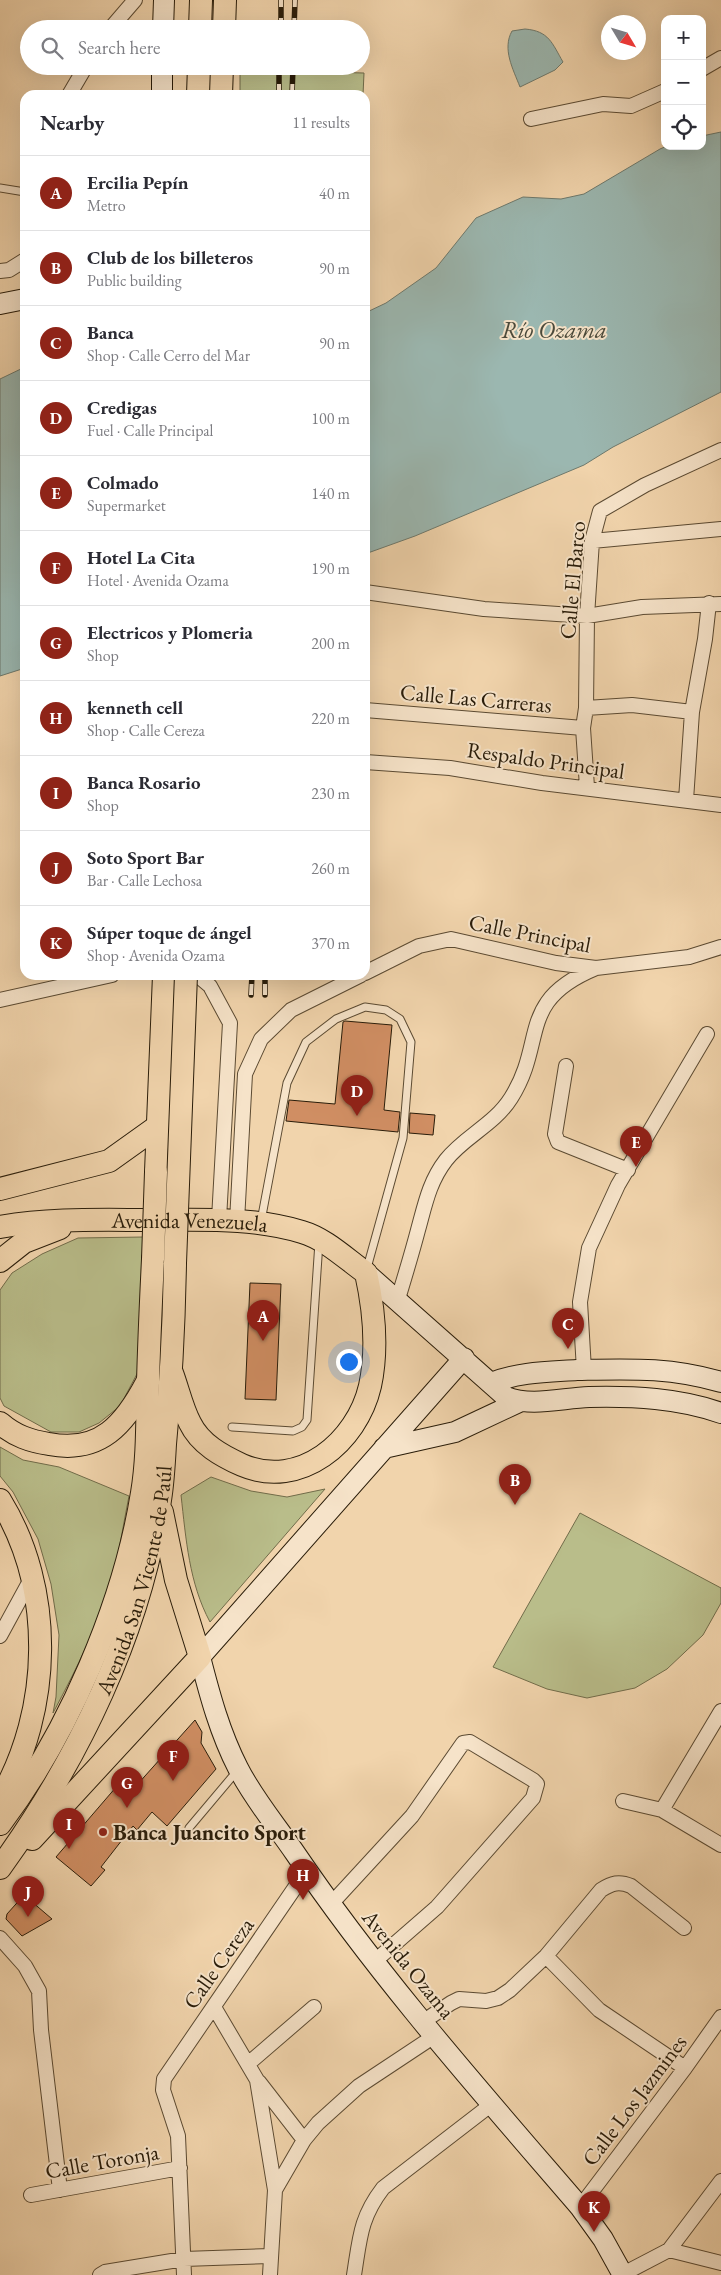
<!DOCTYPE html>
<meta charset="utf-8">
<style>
:root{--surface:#fff;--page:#f2f2f3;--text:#2b2b33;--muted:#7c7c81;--line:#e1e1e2;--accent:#8f2418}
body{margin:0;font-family:"EB Garamond",serif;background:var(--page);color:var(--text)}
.controls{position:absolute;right:15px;top:15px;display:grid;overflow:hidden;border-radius:10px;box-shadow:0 5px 20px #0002}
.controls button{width:45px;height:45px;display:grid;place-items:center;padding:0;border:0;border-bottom:1px solid var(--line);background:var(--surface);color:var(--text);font:25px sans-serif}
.compass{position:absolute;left:601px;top:15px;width:45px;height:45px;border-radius:50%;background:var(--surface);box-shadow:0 5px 20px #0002;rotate:128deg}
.you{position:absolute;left:348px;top:1361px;width:18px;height:18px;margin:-12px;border:4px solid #fff;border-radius:50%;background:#1a73e8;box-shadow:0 0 0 8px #1a73e833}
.badge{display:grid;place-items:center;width:32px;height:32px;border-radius:50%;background:var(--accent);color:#fff;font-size:16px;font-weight:700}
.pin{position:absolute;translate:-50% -41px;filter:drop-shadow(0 1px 2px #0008)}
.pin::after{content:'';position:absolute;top:26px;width:18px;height:15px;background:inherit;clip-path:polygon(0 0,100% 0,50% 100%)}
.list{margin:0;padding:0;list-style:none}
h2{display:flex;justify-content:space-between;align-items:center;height:65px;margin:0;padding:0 20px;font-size:21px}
h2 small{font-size:16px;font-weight:400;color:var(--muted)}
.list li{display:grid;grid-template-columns:32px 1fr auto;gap:15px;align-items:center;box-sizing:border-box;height:75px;padding:0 20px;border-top:1px solid var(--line)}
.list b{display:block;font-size:19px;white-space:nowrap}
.list p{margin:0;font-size:16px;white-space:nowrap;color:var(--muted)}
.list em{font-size:16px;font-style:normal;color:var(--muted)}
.icon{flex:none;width:28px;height:28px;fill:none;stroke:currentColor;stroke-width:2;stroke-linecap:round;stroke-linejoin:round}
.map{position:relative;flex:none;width:721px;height:2275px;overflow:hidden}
.search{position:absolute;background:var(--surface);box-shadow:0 5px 20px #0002;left:20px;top:20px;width:350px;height:55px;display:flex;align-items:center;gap:12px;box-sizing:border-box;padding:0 18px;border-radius:28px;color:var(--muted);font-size:19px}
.panel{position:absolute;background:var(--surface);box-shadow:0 5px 20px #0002;left:20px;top:90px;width:350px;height:890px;border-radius:15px}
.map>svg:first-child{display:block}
.green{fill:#b9bd8a;stroke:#716c4a}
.water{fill:#9bb7b0;stroke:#6d796d}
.building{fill:#d08e63;stroke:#291c09}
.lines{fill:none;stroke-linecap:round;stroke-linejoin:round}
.lane-casing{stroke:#5b4a32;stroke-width:9}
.street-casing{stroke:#5b4a32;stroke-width:16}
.secondary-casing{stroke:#291c09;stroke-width:22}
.primary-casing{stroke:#291c09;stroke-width:24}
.lane{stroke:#f6e3c9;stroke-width:7}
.street{stroke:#f6e3c9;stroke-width:14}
.secondary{stroke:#f6e3c9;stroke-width:20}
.primary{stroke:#f1d4ac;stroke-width:22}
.rail-casing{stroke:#291c09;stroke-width:5.5}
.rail{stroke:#f6e3c9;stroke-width:4;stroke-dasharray:11;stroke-linecap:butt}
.primary-bridge-casing{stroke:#291c09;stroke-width:24;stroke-linecap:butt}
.primary-bridge{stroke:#f1d4ac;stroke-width:22}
.poi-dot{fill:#8f2418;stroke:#f6e3c9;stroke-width:2}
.labels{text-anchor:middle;stroke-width:4;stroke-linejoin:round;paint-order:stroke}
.street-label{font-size:22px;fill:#291c09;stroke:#f6e3c9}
.poi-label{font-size:22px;font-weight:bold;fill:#291c09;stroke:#f6e3c9;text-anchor:start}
.water-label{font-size:24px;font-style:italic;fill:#4b4a3b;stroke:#f6e3c9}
</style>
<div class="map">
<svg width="721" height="2275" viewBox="0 0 721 2275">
<rect width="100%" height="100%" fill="#f1d4ac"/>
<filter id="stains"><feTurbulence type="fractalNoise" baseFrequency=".004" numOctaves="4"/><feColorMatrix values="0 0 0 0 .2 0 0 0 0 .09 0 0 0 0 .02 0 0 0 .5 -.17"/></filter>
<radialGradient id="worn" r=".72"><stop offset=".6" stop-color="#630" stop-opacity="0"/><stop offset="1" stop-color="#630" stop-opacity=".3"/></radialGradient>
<path class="green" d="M 240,70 L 364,73 L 363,95 L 240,95 Z
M 143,1237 L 138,1372 L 120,1406 L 99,1423 L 79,1432 L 51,1432 L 4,1406 L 0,1398 L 0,1290 L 12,1273 L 42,1254 L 78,1238 Z
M 0,1447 L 23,1460 L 59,1467 L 129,1496 C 124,1521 120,1547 114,1572 C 100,1622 77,1668 53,1713 L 56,1697 L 59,1635 L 51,1584 L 38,1539 L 13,1492 L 0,1476 Z
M 211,1477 L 251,1491 L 287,1497 L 325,1489 L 210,1622 C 189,1583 186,1539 181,1495 Z
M 580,1513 L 721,1588 L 721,1603 L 703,1635 L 667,1669 L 635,1688 L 587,1698 L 547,1689 L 493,1667 Z"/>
<path class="water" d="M 525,29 C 549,31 552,43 563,62 L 555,70 L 520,87 C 513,69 502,49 512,31 Z
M 721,132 L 721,392 L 613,447 L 584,465 L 415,536 L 365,554 L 365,313 L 386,303 L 436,268 L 476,218 L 523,197 L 561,199 L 584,194 L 660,149 L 667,146 L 702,146 L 702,136 Z
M 25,367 L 25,668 L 0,676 L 0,379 Z"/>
<path class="building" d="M 345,1021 L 392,1025 L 384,1110 L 400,1112 L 398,1132 L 286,1121 L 289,1100 L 335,1104 L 343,1022 Z
M 410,1113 L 435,1115 L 433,1135 L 409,1133 Z
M 250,1283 L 281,1284 L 276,1400 L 245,1399 Z
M 195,1720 L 202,1732 L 201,1743 L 216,1769 L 167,1826 L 152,1812 L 137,1830 L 133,1826 L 101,1867 L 105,1870 L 91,1886 L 56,1857 L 117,1786 L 128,1795 Z
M 24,1895 L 52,1919 L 22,1936 L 6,1919 L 7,1914 Z"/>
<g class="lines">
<g class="lane-casing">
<path id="lane" d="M 0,188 L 25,192
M 261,1221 L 287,1083 L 306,1042 L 336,1019 L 365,1007 L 386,1010 L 400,1019 L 411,1042 L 403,1138 L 367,1268
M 232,1427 L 293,1431 L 302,1427 L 307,1420 L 319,1242
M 189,1828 L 237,1771"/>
</g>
<g class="street-casing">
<path id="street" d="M 110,29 L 135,0
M 702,69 L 721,58
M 69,95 L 86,66
M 531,119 L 603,104 L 631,106 L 665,91
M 0,271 L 9,270 L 25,260
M 592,541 L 721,529
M 365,592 L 484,609 L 587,616 L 642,607 L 721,604
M 586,708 L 632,705 L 692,712
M 365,710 L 583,728
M 365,762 L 450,768 L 542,783 L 721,805
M 587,787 L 583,728 L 586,708 L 587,616 L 592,541 L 600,511 L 645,485 L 721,450
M 686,800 L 692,712 L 705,639 L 709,603
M 365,973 L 419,946 L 451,939 L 556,963 L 596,968 L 689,957 L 721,947
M 197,975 L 210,986 L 230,1023 L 219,1219
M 0,1000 L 112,975
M 566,1066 L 555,1134 L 558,1142 L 628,1170
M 237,1221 L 245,1074 L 261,1039 L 291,1010 L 361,975
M 398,1299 C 405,1276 412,1253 418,1230 C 425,1205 429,1182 446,1160 C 465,1136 494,1125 511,1098 C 547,1041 516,1001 596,968
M 584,1370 L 580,1302 L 589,1248 L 618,1185 L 707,1034
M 0,1636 L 31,1579
M 623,1801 L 662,1810 L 721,1845
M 662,1810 L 721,1711
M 331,1904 L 412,1816 L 463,1743 L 470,1742 L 533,1780 L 537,1784 L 533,1798 L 437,1907 L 375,1961
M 0,1938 L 25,1966 L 39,1991 L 41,2030 L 60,2190
M 546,1956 L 599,2010 L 685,2068
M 214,2007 L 257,2080 L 275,2190
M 424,2021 L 451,2003 L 459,1999 L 486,2001 L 498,1998 L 510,1990 L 546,1956 L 601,1890 C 612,1883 619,1881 631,1886 L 684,1928
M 249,2063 L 314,2007
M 259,2082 L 304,2140
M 31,2195 L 180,2168
M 580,2207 L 685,2068 L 721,2017
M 669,2250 L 721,2263
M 623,2274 L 669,2250 L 721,2181
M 100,2275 L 105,2272 L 184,2259 L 270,2256
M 184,2275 L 178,2136 L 163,2090 L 164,2079 L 307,1870
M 270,2275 L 275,2190 L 304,2140 L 318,2123 L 359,2086 L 436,2035
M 354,2275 C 360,2238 360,2218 383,2188 L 492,2104"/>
</g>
<g class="secondary-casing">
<path id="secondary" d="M 163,29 L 164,0
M 162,95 L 162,66
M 0,304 L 25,299
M 366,1273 L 506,1397 C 531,1407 562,1398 589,1397 C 633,1396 679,1398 721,1413
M 464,1358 L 200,1657 C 210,1696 220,1733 238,1768 C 253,1798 276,1825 295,1853 C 379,1977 482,2093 580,2207 L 603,2239 L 623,2275
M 491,1383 C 519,1372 548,1372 577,1370 C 630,1369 670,1367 721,1382
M 384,1448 L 455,1432 L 519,1402"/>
</g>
<g class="primary-casing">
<g id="primary">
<path d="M 200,29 L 201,0"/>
<path d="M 224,29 L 225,0"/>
<path d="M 198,95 L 199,66"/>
<path d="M 221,95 L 222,66"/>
<path d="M 156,1172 L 164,975"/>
<path d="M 0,1189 L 109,1161 L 158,1126"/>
<path id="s1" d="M 0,1227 C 49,1218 101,1220 151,1220 C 202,1220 253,1217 302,1232 C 326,1239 346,1259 366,1273 C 374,1309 378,1349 370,1386 C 357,1442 300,1490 242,1465 C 222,1456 200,1444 190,1423 C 182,1408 178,1389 172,1373"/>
<path d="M 0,1261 L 24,1242 L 60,1228"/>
<path d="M 0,1423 C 15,1436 30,1441 49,1444 C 100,1454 125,1424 147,1382"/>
<path d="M 0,1500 C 55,1589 52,1710 0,1799"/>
<path d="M 0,1824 C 68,1734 124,1605 142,1493 C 148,1457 147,1420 148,1383 C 149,1342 151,1300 153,1259"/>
<path d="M 32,1839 L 200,1657 L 176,1580 L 162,1512"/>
<path id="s2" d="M 0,1868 C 78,1760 140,1633 160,1500 C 163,1482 164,1462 165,1444 C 171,1383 174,1323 175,1263"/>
</g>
</g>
<use href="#lane" class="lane"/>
<use href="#street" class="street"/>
<use href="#secondary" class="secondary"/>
<use href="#primary" class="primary"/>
<g class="rail-casing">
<path id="rail" d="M 281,29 L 281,0
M 294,29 L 295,0
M 279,95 L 279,66
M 292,95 L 293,66
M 251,995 L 252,975
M 265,995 L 265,975"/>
</g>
<use href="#rail" class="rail"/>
<g class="primary-bridge-casing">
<path id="primary-bridge" d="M 153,1259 L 156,1172
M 175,1263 L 186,975"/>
</g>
<use href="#primary-bridge" class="primary-bridge"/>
</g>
<circle class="poi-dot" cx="103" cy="1832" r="5"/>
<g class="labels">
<g class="street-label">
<text transform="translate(572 580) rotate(-85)" y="8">Calle El Barco</text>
<text transform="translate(476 698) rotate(5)" y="8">Calle Las Carreras</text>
<text transform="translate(546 760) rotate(8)" y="8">Respaldo Principal</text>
<text transform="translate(530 933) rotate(11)" y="8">Calle Principal</text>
<text dy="8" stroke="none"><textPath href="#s1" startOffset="190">Avenida Venezuela</textPath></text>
<text dy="8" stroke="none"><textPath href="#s2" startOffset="321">Avenida San Vicente de Paúl</textPath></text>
<text transform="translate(218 1963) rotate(-55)" y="8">Calle Cereza</text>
<text transform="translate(409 1964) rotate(51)" y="8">Avenida Ozama</text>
<text transform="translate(634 2100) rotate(-53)" y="8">Calle Los Jazmines</text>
<text transform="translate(102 2161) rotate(-10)" y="8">Calle Toronja</text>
</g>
<g class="poi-label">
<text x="113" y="1840">Banca Juancito Sport</text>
</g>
<g class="water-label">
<text x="554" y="338">Río Ozama</text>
</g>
</g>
<rect width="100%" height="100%" filter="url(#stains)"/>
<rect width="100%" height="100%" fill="url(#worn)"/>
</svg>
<div class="controls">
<button>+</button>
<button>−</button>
<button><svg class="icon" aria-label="locate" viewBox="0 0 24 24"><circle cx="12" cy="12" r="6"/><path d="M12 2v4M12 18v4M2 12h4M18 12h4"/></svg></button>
</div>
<svg class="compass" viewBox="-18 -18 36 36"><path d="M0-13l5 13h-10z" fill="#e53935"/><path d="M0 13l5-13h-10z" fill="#7c7c81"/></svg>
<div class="you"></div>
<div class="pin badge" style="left:263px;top:1341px">A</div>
<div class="pin badge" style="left:515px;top:1505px">B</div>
<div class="pin badge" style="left:568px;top:1349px">C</div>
<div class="pin badge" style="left:357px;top:1116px">D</div>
<div class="pin badge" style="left:636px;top:1167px">E</div>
<div class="pin badge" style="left:173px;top:1781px">F</div>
<div class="pin badge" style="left:127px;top:1808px">G</div>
<div class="pin badge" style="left:303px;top:1900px">H</div>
<div class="pin badge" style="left:69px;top:1849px">I</div>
<div class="pin badge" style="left:28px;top:1917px">J</div>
<div class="pin badge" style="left:594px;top:2232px">K</div>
<div class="search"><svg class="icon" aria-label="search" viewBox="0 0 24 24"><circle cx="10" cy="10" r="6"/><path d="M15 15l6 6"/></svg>Search here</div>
<section class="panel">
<h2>Nearby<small>11 results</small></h2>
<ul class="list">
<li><span class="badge">A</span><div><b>Ercilia Pepín</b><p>Metro</p></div><em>40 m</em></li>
<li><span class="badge">B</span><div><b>Club de los billeteros</b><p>Public building</p></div><em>90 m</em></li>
<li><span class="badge">C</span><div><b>Banca</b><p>Shop · Calle Cerro del Mar</p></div><em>90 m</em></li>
<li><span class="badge">D</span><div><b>Credigas</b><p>Fuel · Calle Principal</p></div><em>100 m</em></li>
<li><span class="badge">E</span><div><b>Colmado</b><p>Supermarket</p></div><em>140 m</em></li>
<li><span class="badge">F</span><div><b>Hotel La Cita</b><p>Hotel · Avenida Ozama</p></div><em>190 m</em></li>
<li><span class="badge">G</span><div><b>Electricos y Plomeria</b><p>Shop</p></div><em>200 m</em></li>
<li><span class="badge">H</span><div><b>kenneth cell</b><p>Shop · Calle Cereza</p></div><em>220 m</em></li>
<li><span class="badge">I</span><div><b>Banca Rosario</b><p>Shop</p></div><em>230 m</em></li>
<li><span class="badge">J</span><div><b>Soto Sport Bar</b><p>Bar · Calle Lechosa</p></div><em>260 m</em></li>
<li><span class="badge">K</span><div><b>Súper toque de ángel</b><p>Shop · Avenida Ozama</p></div><em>370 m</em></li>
</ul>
</section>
</div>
